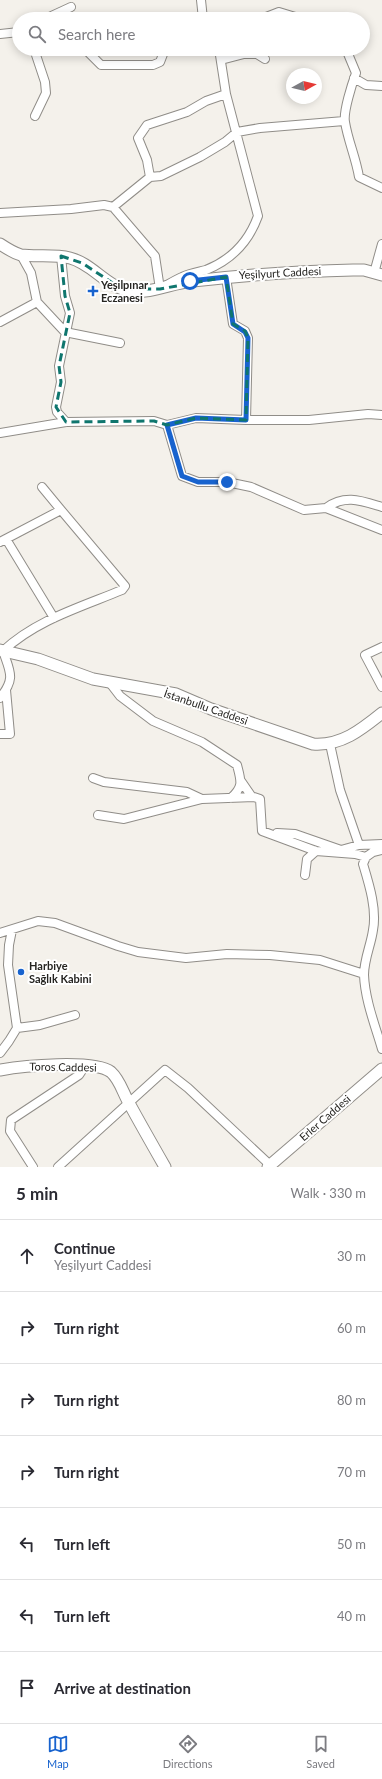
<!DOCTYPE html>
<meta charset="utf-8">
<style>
:root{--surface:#fff;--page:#f2f2f3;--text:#2b2b33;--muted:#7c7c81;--line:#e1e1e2;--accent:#1863ce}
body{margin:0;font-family:Lato,sans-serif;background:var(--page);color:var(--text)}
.compass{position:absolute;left:286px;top:68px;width:36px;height:36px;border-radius:50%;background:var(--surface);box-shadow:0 2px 10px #0003;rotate:82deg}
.stop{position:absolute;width:12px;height:12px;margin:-9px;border:3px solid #1863ce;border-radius:50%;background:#fff}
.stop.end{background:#1863ce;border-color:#fff;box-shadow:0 1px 4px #0008}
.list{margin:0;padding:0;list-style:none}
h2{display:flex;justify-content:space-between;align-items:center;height:52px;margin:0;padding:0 16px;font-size:17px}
h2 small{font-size:13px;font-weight:400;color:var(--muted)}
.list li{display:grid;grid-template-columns:26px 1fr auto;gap:12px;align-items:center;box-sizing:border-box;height:72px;padding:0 16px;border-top:1px solid var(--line)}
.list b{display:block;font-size:15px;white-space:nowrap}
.list p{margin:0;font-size:13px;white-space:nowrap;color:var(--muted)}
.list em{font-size:13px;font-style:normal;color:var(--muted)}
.icon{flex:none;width:22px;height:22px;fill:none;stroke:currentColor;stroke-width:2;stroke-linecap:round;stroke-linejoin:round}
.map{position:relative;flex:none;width:382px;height:1167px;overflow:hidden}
.search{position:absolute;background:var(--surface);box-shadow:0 2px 10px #0003;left:12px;right:12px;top:12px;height:44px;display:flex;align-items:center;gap:10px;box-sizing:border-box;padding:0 14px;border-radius:22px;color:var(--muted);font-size:15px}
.sheet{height:556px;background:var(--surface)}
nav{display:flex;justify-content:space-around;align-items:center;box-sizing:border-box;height:56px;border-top:1px solid var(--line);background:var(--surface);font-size:11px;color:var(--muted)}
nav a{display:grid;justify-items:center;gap:2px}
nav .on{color:var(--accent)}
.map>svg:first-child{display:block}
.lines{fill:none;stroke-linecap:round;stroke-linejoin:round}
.street-casing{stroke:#908d88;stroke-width:10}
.secondary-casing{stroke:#908d88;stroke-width:13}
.street{stroke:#fff;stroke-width:8}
.secondary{stroke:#fff;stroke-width:11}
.route{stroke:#1863ce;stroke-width:5}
.marked{fill:none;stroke:#0f766e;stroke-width:3;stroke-dasharray:8 5;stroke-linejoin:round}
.poi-dot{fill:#1863ce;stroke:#fff;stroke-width:1.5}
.labels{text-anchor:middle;stroke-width:4;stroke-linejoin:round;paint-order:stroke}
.street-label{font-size:11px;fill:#262522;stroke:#fff}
.poi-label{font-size:11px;font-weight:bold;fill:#262522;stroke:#fff;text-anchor:start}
</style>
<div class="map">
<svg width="382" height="1167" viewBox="0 0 382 1167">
<rect width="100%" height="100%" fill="#f4f1eb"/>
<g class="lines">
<g class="street-casing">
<path id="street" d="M 201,0 L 203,19
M 45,19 L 71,7
M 261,19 L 279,12 L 302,19
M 0,34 L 19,32
M 34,49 L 45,82 L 46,93 L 35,116
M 85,49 L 101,65 L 153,65 L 160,62 L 165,49
M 346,49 L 356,73 C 352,84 343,112 345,122 C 348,141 356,158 359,177 L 382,188
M 221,60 L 244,54 L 257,54 L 265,59
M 354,78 L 366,85 L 382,86
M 150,177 L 161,176 L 200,157 L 225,142 L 237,132 L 260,128 L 344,121
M 113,207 L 155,256 L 160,289 C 167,285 175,280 182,277 C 190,273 198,272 206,270 C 231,260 249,241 258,216 L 226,94 L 219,49
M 0,213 L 71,209 L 104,205 L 113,207 L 150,177 L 147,160 L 138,138 L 147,125 L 187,112 L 206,101 L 226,94
M 61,256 L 65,296 L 70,313 L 59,366 L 61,382 L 56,407 L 57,412 L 66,422
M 374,273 L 382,244
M 226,277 L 233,324 L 245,331 L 248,338 L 246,420
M 37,302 L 65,332 L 120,343
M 0,322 L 37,302 L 31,273 L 21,255
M 167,425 L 182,476 L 198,482 L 227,482 L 251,487 L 304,510 L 326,508 L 382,530
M 0,433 L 66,422 L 154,421 L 167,425 L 196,418 L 246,420 L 309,420 L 368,414 L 382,415
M 326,508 C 345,494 362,501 382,507
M 6,539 L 54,618
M 0,542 L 61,510
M 382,647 L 365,655 L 382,687
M 110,683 L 120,696 L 153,721 L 202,742 L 237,765 C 241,781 244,786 231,798
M 0,698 C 16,678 10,672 3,651 C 36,620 81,607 122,590 L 125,586 L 61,510 L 42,487
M 0,734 L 10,734 L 6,690
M 330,744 L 340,790 L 359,845
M 93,778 L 104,782 L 187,792 L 202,799 L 254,797 L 260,799 L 262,831 L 316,851 L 355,854 L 366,857 L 363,864 C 369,884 377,909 373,930 C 371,945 364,959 364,975 C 365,1000 375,1025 382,1049
M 241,781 L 252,797
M 98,815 L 124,819 L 202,799
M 277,833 L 295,834 L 341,850 L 359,845 L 382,844
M 366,857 L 373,852 L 382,850
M 305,875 L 307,859 L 316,851
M 0,933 L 38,921 L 55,923 L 118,946 L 138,952 L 186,958 L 227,954 L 270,955 L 320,960 L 364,974
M 17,1028 L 40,1025 L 75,1015
M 0,1053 L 9,1041 L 17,1028 L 8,965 L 9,945 L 12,930
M 33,1167 L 10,1131 L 11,1120 L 79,1075 L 85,1066
M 58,1167 L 165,1070 L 188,1088 L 270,1165"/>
</g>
<g class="secondary-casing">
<path id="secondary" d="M 0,244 C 6,248 14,253 21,255 C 37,257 54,254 70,258 C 93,264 106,287 130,291 C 152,294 171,283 193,281 C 246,275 299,271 353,270 L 364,270 L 382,275
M 0,650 L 38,659 L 93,679 L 176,694 L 211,709 L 313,744 C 341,746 361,730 382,713
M 0,1070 C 22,1066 94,1059 111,1072 C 120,1080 123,1093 129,1103 C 141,1125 153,1146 165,1167
M 268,1167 L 382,1069"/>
</g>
<use href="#street" class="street"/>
<use href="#secondary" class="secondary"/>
</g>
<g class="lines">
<path class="route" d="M 190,281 L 226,277 L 233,324 L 245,332 L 248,338 L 246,420 L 196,418 L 167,425 L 182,476 L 198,482 L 227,482"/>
</g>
<path class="marked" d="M 61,256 L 82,263 L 122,289 L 160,289 L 226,277 L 233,324 L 245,331 L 248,338 L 246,420 L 196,418 L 167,425 L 154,421 L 66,422 L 56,407 L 61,382 L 59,366 L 70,313 L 65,296 Z"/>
<g class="poi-dot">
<path d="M91 285h4v4h4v4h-4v4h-4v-4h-4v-4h4z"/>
<circle cx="21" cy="972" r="4"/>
</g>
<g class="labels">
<g class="street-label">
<text transform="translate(280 273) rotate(-3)" y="4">Yeşilyurt Caddesi</text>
<text transform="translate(206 707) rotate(19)" y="4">İstanbullu Caddesi</text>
<text transform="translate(63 1067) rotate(1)" y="4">Toros Caddesi</text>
<text transform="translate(325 1118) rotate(-41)" y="4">Erler Caddesi</text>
</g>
<g class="poi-label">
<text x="101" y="289">Yeşilpınar<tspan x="101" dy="13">Eczanesi</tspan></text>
<text x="29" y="970">Harbiye<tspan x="29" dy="13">Sağlık Kabini</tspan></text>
</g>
</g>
</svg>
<svg class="compass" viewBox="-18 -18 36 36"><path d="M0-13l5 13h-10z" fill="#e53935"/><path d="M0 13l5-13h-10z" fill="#7c7c81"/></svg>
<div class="stop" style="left:190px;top:281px"></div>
<div class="stop end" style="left:227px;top:482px"></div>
<div class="search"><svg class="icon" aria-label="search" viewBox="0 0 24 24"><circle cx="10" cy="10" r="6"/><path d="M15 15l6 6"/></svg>Search here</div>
</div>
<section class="sheet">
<h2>5 min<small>Walk · 330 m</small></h2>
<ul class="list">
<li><svg class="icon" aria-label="ahead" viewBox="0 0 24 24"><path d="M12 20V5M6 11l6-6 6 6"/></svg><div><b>Continue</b><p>Yeşilyurt Caddesi</p></div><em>30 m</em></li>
<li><svg class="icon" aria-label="right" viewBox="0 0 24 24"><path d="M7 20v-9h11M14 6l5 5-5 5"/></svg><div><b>Turn right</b></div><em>60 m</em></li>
<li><svg class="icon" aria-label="right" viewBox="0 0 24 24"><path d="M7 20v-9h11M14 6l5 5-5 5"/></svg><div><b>Turn right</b></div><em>80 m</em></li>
<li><svg class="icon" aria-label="right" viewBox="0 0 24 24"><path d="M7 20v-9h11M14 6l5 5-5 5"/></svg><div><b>Turn right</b></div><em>70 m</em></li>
<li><svg class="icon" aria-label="left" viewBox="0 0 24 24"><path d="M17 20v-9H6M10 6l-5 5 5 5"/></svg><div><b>Turn left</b></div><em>50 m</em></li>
<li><svg class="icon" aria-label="left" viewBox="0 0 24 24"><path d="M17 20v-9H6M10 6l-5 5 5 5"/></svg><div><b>Turn left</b></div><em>40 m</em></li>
<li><svg class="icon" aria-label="arrive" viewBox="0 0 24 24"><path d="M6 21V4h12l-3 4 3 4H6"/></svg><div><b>Arrive at destination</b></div></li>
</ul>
</section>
<nav>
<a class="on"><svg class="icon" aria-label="map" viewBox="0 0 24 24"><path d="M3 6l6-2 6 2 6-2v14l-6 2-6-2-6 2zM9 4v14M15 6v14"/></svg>Map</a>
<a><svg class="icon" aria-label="directions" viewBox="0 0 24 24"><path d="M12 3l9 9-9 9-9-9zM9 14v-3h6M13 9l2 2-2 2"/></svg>Directions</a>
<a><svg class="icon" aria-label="saved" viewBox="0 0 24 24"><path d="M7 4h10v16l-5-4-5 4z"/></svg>Saved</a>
</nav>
